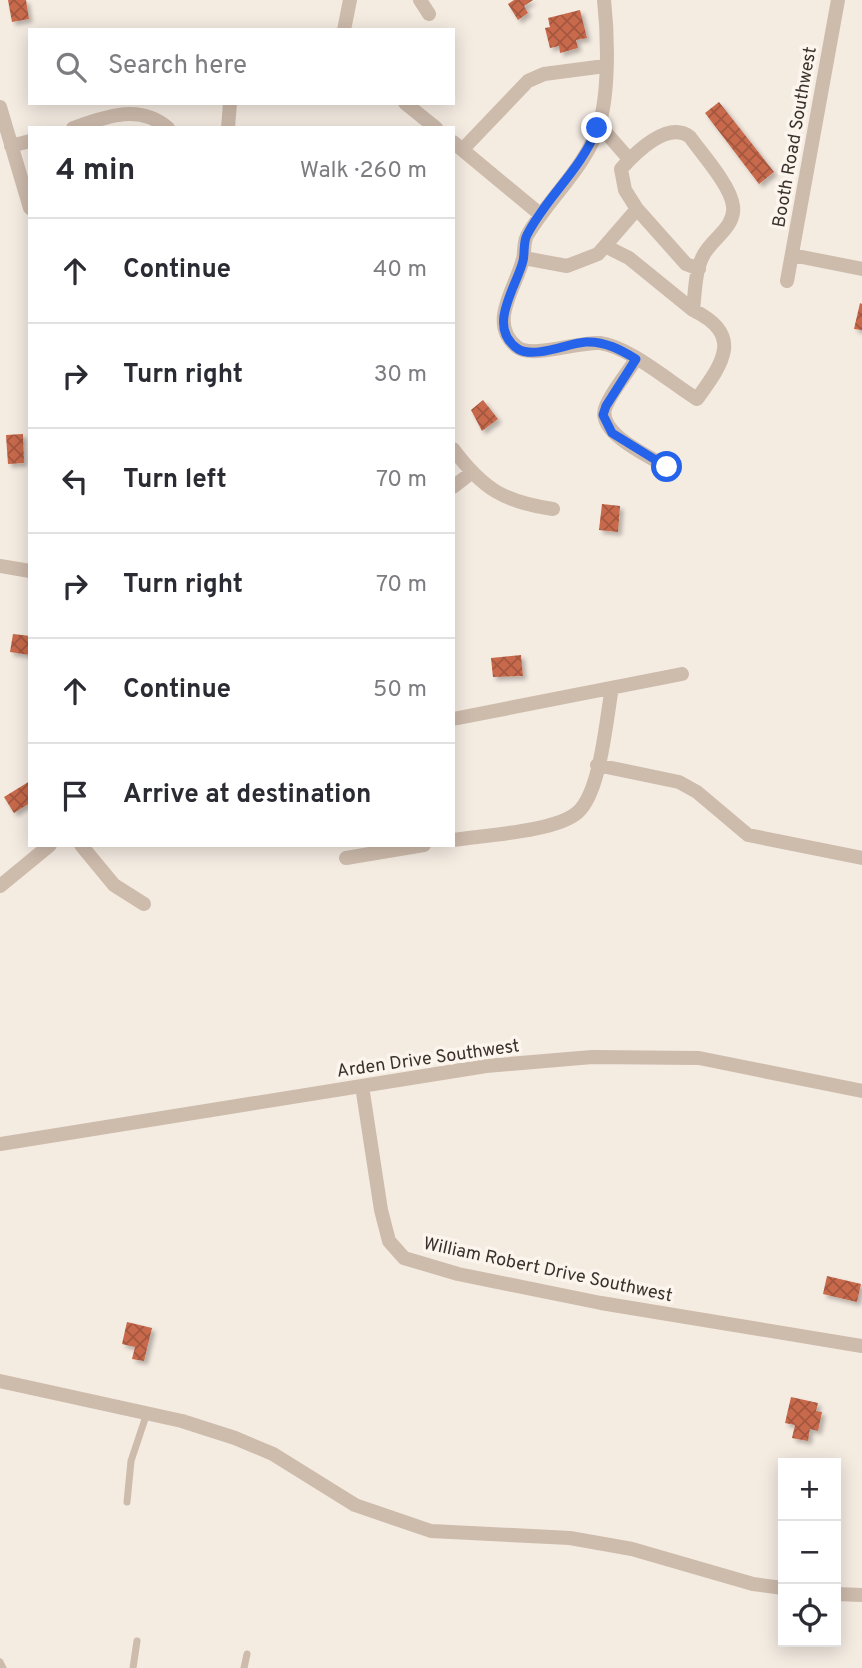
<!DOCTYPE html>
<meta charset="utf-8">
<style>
:root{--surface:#fff;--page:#f2f2f3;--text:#2b2b33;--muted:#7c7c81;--line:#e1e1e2}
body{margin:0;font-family:Overpass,sans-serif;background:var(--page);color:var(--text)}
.controls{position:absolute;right:21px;bottom:21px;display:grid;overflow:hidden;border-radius:0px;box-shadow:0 4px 18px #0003}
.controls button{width:63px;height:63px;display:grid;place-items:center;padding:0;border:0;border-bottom:2px solid var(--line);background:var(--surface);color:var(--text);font:35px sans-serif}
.stop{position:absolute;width:21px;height:21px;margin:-16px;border:5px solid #2563eb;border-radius:50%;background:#fff}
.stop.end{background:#2563eb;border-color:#fff;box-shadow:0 2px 7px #0008}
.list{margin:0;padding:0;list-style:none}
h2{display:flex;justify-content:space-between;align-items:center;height:91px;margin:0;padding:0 28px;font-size:30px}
h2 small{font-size:23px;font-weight:400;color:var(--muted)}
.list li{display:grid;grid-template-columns:46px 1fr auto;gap:21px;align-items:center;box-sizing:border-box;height:105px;padding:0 28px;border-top:2px solid var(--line)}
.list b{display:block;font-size:26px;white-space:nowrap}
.list em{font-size:23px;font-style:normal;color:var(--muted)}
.icon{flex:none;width:38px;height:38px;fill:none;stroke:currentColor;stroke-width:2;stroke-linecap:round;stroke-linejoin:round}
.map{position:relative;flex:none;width:862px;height:1668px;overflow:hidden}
.search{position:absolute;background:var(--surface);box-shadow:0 4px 18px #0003;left:28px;top:28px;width:427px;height:77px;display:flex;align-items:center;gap:18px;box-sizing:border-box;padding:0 24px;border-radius:0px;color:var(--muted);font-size:26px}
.panel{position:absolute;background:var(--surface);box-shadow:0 4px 18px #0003;left:28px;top:126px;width:427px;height:721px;border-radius:0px}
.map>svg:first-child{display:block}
.building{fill:url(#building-cross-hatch);filter:url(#shadow)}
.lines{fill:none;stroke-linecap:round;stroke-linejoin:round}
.service{stroke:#cdbbac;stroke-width:7}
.minor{stroke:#cdbbac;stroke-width:14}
.route{stroke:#2563eb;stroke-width:9}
.labels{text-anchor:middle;stroke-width:7;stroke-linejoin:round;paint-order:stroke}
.street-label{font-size:18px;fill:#3b302b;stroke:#fbf5ee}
</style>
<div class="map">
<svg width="862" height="1668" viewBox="0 0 862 1668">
<defs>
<pattern id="building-cross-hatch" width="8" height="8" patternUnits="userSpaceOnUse" patternTransform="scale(1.75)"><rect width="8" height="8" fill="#c8694b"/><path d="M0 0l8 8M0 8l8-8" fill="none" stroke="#a4573f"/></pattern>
<filter id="shadow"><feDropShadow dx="3.5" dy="3.5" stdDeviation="2" flood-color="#0004"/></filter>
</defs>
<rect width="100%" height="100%" fill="#f4ebe1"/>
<path class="building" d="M 8,0 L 26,0 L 29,19 L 12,22 Z
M 514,0 L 533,0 L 524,6 L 528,13 L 518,20 L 508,4 Z
M 580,10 L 587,38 L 576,40 L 578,48 L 560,53 L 559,46 L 550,48 L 545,28 L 550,27 L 548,18 Z
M 719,102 L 774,172 L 759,184 L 705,113 Z
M 860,303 L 862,304 L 862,330 L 854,329 Z
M 483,400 L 498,419 L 482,431 L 471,410 Z
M 23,434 L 24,463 L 8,464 L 6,435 Z
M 602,504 L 620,506 L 618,532 L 599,530 Z
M 13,634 L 30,636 L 30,655 L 10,652 Z
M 521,655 L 523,676 L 493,677 L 491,658 Z
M 30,781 L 30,803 L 14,813 L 4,797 Z
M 827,1276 L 861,1284 L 857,1302 L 823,1294 Z
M 127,1322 L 152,1328 L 144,1361 L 132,1359 L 135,1347 L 122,1344 Z
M 791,1397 L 818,1403 L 816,1411 L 822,1412 L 818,1431 L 810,1429 L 808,1441 L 792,1438 L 795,1425 L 785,1423 Z"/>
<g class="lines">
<path class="service" d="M 127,1502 L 131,1461 L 146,1416
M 0,1662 L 3,1668
M 133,1668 L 137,1641
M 244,1668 L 247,1654"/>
<path class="minor" d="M 420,0 L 429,14
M 344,30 L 350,0
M 405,103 L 436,128
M 0,107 L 30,208
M 73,128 C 105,117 139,103 168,128
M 228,128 L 230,103
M 597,128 L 608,135 L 629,159
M 453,142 L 541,215
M 11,146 L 30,141
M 463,149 L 528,81 L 544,74 L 605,66
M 637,209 L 686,264 L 699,269
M 605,246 L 629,258 L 693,310
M 792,255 L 862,269
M 524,258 L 567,266 L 598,254 L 637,209 L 625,190 L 621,169 C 636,152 668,120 690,137 C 702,154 731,186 733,206 C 736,227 711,239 703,256 C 695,271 695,293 693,310 C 744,335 723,363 697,399 C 671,383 630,347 600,343 C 580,341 532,359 517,347 C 487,323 516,288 523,259 C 525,251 523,241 528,234 C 550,197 588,165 600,122 C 609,89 608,35 604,0
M 787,281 L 838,0
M 636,359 C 627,374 613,389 606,406 C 594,432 649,456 667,467
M 453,449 C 483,489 504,502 553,509
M 453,487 L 471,473
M 0,566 L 30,571
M 453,719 L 682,674
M 597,765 L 679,782 L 697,792 L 748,835 L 862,858
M 453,840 C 484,835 556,832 578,812 C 601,791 606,719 612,688
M 81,845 L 114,885 L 144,904
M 346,858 L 424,845
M 0,886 L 50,845
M 362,1086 L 381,1210 L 389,1241 L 404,1258 L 458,1274 L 601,1303 L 862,1346
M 0,1144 L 486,1066 L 592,1057 L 699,1058 L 862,1091
M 0,1381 L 182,1421 L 235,1438 L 273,1454 L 355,1505 L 431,1531 L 570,1538 L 632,1549 L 753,1584 L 783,1588
M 836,1594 L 862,1595"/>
</g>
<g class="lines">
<path class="route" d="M 597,128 C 582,169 546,197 527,235 C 523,242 525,253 523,261 C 516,288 486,327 518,349 C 535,359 568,343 586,342 C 605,341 621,350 636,359 L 606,406 L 603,415 L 612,433 L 667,467"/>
</g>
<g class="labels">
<g class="street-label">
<text transform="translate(794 137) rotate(-80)" y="6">Booth Road Southwest</text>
<text transform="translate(428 1058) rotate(-8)" y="6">Arden Drive Southwest</text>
<text transform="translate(548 1269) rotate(12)" y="6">William Robert Drive Southwest</text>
</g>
</g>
</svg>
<div class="controls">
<button>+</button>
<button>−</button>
<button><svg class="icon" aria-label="locate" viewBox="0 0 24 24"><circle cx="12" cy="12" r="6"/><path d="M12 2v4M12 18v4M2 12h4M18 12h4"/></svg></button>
</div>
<div class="stop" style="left:667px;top:467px"></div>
<div class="stop end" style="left:597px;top:128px"></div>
<div class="search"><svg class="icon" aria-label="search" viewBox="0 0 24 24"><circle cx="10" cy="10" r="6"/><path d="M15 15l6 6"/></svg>Search here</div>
<section class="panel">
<h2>4 min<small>Walk · 260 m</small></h2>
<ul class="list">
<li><svg class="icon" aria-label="ahead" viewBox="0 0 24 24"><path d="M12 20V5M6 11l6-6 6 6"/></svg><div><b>Continue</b></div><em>40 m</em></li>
<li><svg class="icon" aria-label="right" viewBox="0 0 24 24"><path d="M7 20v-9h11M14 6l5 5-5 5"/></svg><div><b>Turn right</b></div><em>30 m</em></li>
<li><svg class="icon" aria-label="left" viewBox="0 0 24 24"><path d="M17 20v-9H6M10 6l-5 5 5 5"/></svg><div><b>Turn left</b></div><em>70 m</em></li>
<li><svg class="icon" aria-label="right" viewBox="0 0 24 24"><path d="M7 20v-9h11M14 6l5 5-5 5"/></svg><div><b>Turn right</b></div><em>70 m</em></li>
<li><svg class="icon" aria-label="ahead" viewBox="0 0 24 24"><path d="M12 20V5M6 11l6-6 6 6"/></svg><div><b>Continue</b></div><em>50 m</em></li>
<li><svg class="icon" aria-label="arrive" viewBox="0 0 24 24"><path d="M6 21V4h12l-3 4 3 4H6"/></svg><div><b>Arrive at destination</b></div></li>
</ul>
</section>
</div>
